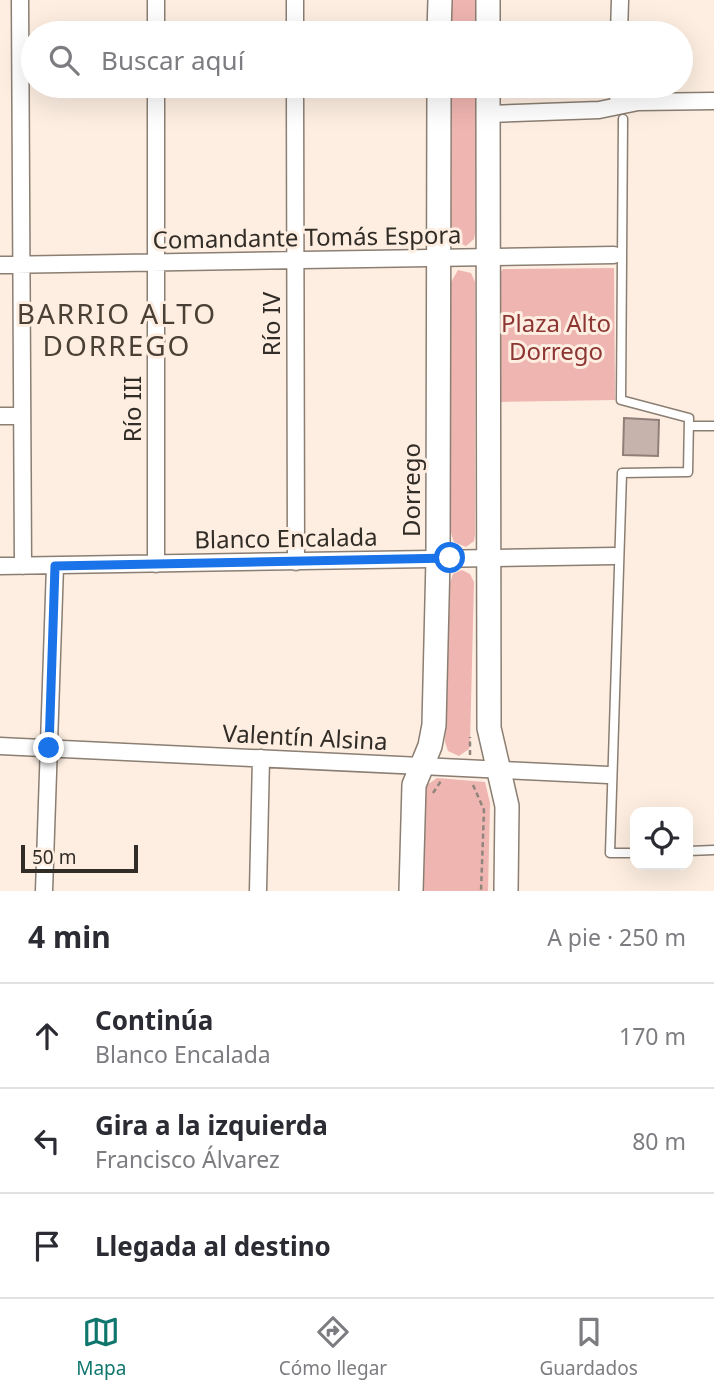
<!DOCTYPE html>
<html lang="es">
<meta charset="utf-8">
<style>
:root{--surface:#fff;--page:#f7f7f7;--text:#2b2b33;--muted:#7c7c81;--line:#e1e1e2;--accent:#0f766e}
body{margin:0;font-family:"Noto Sans",sans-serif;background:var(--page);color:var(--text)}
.controls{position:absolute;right:21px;bottom:21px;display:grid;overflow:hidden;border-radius:14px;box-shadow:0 7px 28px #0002}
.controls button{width:63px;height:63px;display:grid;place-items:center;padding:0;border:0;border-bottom:2px solid var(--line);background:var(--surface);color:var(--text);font:35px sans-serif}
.scale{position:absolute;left:21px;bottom:18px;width:117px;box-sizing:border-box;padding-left:7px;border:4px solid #322c27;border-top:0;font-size:19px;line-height:24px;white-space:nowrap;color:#322c27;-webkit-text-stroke:5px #fdeee1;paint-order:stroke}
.stop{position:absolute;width:21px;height:21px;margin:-16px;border:5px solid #1a73e8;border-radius:50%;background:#fff}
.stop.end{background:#1a73e8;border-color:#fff;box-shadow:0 2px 7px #0008}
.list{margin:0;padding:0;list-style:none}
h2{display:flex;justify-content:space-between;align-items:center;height:91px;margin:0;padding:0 28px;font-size:30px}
h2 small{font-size:23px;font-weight:400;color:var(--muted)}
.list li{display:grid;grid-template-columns:46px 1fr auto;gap:21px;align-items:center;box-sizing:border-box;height:105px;padding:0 28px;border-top:2px solid var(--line)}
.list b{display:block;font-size:26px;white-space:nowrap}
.list p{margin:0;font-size:23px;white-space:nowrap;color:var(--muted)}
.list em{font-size:23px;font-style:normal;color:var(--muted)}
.icon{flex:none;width:38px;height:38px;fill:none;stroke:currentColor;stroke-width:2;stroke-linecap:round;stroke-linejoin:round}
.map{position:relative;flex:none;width:714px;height:891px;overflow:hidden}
.search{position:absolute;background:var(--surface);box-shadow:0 7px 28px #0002;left:21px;right:21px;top:21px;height:77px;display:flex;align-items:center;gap:18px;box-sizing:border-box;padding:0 24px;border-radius:38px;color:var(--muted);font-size:26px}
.sheet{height:406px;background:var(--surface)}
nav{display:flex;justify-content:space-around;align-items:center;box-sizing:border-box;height:98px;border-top:2px solid var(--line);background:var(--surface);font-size:19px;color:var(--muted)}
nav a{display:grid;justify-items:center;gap:4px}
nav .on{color:var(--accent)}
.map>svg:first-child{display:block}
.green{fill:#efb5b0}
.building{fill:#c5b3ac;stroke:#907f78;stroke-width:2}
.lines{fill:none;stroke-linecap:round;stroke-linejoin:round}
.lane-casing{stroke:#8b7e72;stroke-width:11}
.street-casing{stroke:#8b7e72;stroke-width:19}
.secondary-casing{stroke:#8b7e72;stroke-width:26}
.path{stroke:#8f857d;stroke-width:2.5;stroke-dasharray:5 3.5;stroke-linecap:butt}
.lane{stroke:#fff;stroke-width:8}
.street{stroke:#fff;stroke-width:16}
.secondary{stroke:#fff;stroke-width:23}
.route{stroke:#1a73e8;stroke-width:9}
.labels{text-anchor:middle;stroke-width:6;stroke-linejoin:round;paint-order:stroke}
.street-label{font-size:24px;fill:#322c27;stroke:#fdeee1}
.park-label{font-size:24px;fill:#8d3633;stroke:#fdeee1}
.quarter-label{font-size:28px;letter-spacing:2px;fill:#4b4035;stroke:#fdeee1}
</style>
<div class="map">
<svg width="714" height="891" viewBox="0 0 714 891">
<rect width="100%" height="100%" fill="#fdeee1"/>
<path class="green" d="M 452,0 L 476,0 L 476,33 L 452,33 Z
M 452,86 L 476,86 L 475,234 L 474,239 L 466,246 L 454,241 L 451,232 Z
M 614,268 L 615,400 L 498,402 L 497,276 L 503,269 Z
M 458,270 L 471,273 L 475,282 L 475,535 L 474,541 L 466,547 L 454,542 L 451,533 L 451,282 Z
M 462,570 L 470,574 L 474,582 L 470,744 L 469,749 L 459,756 L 448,751 L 445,742 L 450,583 L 453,574 Z
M 437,778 L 485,782 L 490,803 L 488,891 L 422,891 L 424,802 L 427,785 Z"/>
<path class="building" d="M 624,418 L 659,420 L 658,456 L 623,455 Z"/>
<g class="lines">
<g class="lane-casing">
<path id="lane" d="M 623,119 L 621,400 L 689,418 L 688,472 L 622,473 L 610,853 L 635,853
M 689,426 L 714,426
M 688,851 L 714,850"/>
</g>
<g class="street-casing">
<path id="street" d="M 20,0 L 23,566
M 295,0 L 295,33
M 156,33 L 156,0
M 619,33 L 620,0
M 295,86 L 296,562
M 618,105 L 619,86
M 489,114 L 599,110 L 638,102 L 714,101
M 0,265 L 614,255
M 0,416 L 22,416
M 156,564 L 156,86
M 0,566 L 614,556
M 0,746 L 608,775
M 44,891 L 55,566
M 258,891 L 261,758"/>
</g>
<g class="secondary-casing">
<path id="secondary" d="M 488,0 L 488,33
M 439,33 L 440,0
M 488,86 L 489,728 L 507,806 L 506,891
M 411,891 L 414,785 L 430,746 L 434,725 L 438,559 L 439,86"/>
</g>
<path class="path" d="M 470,755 L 470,737
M 473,785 L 484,810 L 481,891
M 433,793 L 441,781"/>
<use href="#lane" class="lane"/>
<use href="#street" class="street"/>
<use href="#secondary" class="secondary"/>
</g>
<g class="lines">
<path class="route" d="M 49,748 L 55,566 L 450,558"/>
</g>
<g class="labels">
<g class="street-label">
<text transform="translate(307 238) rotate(-1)" y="8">Comandante Tomás Espora</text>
<text transform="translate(272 324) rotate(-90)" y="8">Río IV</text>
<text transform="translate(133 409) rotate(-90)" y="8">Río III</text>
<text transform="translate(412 490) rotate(-90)" y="8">Dorrego</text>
<text transform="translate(286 539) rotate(-1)" y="8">Blanco Encalada</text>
<text transform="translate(305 738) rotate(3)" y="8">Valentín Alsina</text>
</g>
<g class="park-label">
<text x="556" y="332">Plaza Alto<tspan x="556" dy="28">Dorrego</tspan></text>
</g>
<g class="quarter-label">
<text x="117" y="324">BARRIO ALTO<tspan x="117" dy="32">DORREGO</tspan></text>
</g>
</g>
</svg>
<div class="controls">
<button><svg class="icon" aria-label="locate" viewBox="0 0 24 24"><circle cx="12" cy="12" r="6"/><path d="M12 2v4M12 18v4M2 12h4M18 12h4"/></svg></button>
</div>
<div class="scale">50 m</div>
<div class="stop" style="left:450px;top:558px"></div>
<div class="stop end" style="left:49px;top:748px"></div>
<div class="search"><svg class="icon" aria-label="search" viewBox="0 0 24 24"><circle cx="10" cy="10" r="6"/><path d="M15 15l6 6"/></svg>Buscar aquí</div>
</div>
<section class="sheet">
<h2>4 min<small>A pie · 250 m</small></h2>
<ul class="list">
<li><svg class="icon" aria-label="ahead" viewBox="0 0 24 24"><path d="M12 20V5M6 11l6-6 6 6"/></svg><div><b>Continúa</b><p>Blanco Encalada</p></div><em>170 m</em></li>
<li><svg class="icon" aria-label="left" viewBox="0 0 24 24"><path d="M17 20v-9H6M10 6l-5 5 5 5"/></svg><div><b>Gira a la izquierda</b><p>Francisco Álvarez</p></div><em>80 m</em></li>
<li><svg class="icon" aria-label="arrive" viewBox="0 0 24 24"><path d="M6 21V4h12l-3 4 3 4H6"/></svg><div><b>Llegada al destino</b></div></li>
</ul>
</section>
<nav>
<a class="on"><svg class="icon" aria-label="map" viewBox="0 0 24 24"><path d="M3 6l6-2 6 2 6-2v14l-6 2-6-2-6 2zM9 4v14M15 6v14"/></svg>Mapa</a>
<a><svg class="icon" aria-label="directions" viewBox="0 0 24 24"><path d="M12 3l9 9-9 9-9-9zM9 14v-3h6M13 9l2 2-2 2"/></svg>Cómo llegar</a>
<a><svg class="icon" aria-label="saved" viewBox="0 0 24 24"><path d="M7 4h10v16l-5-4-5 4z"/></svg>Guardados</a>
</nav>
